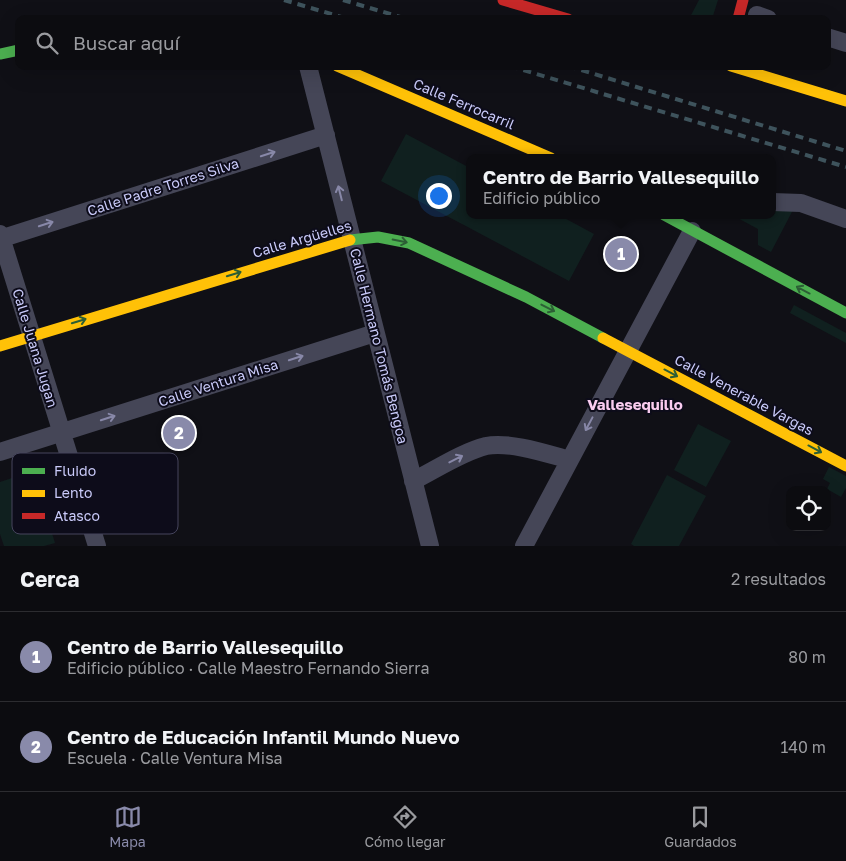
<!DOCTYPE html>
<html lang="es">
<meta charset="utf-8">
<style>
:root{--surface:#0c0c10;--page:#1a1a1e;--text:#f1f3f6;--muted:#9a9b9f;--line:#2c2c30;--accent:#898aaa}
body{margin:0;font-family:"Golos Text",sans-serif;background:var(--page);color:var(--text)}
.controls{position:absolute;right:15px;bottom:15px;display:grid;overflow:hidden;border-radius:10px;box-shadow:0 5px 20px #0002}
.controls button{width:45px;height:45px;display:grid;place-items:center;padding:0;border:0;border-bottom:1px solid var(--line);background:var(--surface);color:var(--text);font:25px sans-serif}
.you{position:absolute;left:438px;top:195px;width:18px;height:18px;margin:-12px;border:4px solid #fff;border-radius:50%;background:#1a73e8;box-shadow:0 0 0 8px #1a73e833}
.badge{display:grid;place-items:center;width:32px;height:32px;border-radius:50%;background:var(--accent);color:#fff;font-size:16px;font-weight:700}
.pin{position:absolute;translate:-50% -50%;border:2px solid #fff;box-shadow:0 1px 5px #0006}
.popup{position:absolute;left:466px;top:154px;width:310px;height:65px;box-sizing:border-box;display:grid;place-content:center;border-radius:10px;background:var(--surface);filter:drop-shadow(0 1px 4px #0005);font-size:16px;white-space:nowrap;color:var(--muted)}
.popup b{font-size:19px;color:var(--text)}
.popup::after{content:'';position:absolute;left:50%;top:100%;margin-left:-10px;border:10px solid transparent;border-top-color:var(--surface)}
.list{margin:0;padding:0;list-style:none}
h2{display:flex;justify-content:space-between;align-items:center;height:65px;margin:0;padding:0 20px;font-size:21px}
h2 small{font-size:16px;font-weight:400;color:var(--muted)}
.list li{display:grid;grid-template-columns:32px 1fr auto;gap:15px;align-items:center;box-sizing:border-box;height:90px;padding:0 20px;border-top:1px solid var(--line)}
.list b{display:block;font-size:19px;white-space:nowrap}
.list p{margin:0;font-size:16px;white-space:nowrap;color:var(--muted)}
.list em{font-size:16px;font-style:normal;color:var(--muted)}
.icon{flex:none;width:28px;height:28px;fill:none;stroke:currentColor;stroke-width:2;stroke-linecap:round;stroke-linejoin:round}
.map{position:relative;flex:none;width:846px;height:546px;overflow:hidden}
.search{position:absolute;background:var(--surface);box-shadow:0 5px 20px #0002;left:15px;right:15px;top:15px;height:55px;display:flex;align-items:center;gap:12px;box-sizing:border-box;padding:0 18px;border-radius:10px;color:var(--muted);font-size:19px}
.sheet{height:245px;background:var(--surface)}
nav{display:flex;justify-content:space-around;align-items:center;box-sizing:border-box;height:70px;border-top:1px solid var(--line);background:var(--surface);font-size:14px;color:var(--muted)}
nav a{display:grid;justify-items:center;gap:2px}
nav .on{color:var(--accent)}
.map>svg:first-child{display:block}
.green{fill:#10201f}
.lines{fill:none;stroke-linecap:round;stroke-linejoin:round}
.street{stroke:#454657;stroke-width:18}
.fast{stroke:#4caf50;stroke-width:11}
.slow{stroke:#ffc107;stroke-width:11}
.jam{stroke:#c62828;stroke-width:11}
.rail{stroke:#3e535c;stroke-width:4;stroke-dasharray:8 6;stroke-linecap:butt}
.oneway{stroke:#8888a8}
.oneway2{stroke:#2c5e35}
.labels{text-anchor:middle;stroke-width:4;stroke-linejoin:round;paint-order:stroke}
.street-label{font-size:14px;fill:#cacbfa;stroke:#0d0c1a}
.neighbourhood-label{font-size:15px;font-weight:bold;fill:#faccf0;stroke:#0d0c1a}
.key{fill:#0d0c1a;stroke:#46455d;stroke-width:1}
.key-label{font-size:14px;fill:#cacbfa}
</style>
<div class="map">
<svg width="846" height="546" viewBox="0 0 846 546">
<rect width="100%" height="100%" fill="#101016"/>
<path class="green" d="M 699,0 L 718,0 L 712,19 L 689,19 Z
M 406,134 L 470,168 L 470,215 L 559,215 L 594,234 L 569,281 L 381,181 Z
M 772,206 L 794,208 L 771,252 L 758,245 L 758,229 L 732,215 L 772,215 Z
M 794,305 L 846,333 L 846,343 L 790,313 Z
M 698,424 L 731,441 L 706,487 L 674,470 Z
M 829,467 L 846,476 L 846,488 L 841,497 L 827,489 L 830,483 L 823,479 Z
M 33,471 L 55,543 L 44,546 L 4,546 L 0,534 L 0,482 Z
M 667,475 L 706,496 L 679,546 L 634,546 L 631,544 Z"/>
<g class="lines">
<path class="street" d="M 757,15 L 768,19
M 827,37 L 846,43
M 308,66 L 430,546
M 772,202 L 801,203 L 846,219
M 0,234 L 97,546
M 0,239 L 326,135
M 0,452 L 375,333
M 413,481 C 435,470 462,452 486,446 C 509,441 548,454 570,460
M 524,546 L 692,231"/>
<path class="fast" d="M 0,54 L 19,50
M 664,215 L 846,313
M 350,240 L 378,237 L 409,243 L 526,297 L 603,338"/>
<path class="slow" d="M 337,66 L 551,158
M 731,66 L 846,101
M 603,338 L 846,466
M 0,346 L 350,240"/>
<path class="jam" d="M 503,0 L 568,19
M 738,19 L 743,0"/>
<path class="rail" d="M 284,0 L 348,19
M 343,0 L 407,19
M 510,66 L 846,167
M 568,66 L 846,151"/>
</g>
<defs><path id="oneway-shaft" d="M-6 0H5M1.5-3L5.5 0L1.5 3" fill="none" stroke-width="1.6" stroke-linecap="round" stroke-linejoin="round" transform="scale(1.25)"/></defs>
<g class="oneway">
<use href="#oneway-shaft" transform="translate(268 154) rotate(-18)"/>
<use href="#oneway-shaft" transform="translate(340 193) rotate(-104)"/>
<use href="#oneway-shaft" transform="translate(46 224) rotate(-18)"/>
<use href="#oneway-shaft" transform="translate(296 358) rotate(-18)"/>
<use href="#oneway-shaft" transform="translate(108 418) rotate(-18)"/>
<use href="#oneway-shaft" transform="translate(589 424) rotate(118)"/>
<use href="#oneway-shaft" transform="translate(456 459) rotate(-27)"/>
</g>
<g class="oneway2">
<use href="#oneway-shaft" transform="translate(400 241) rotate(11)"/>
<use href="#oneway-shaft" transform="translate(234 274) rotate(-17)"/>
<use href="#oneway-shaft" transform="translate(803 290) rotate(-152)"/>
<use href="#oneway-shaft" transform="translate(548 308) rotate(27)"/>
<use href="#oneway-shaft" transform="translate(79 321) rotate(-17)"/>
<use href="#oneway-shaft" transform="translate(671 373) rotate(28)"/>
<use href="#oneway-shaft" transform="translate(815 449) rotate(28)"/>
</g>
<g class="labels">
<g class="street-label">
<text transform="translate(464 104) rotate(23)" y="5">Calle Ferrocarril</text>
<text transform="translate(163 187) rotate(-18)" y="5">Calle Padre Torres Silva</text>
<text transform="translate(302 239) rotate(-16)" y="5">Calle Argüelles</text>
<text transform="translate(379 346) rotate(76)" y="5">Calle Hermano Tomás Bengoa</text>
<text transform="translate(35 348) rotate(73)" y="5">Calle Juana Jugan</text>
<text transform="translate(218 383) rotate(-18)" y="5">Calle Ventura Misa</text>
<text transform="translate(744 395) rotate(28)" y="5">Calle Venerable Vargas</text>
</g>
<g class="neighbourhood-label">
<text x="635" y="410">Vallesequillo</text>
</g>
</g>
<rect x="12" y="453" width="166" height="81" rx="8" class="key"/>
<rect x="22" y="468" width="23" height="6" fill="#4caf50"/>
<rect x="22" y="490" width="23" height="7" fill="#ffc107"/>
<rect x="22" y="513" width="23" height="6" fill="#c62828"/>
<g class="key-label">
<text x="54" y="476">Fluido</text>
<text x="54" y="498">Lento</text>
<text x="54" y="521">Atasco</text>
</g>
</svg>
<div class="controls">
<button><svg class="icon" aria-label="locate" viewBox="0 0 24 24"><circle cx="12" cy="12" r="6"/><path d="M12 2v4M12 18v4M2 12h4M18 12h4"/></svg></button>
</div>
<div class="you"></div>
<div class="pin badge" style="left:621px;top:254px">1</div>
<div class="popup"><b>Centro de Barrio Vallesequillo</b>Edificio público</div>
<div class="pin badge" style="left:179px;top:433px">2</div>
<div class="search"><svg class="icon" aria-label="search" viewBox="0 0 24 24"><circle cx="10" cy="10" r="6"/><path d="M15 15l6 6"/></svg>Buscar aquí</div>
</div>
<section class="sheet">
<h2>Cerca<small>2 resultados</small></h2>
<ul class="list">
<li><span class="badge">1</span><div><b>Centro de Barrio Vallesequillo</b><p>Edificio público · Calle Maestro Fernando Sierra</p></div><em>80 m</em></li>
<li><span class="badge">2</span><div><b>Centro de Educación Infantil Mundo Nuevo</b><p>Escuela · Calle Ventura Misa</p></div><em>140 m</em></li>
</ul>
</section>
<nav>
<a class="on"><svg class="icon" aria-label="map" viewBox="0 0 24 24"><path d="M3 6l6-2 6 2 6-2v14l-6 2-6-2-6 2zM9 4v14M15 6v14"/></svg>Mapa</a>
<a><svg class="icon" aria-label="directions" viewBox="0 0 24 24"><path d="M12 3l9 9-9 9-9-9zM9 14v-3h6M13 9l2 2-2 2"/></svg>Cómo llegar</a>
<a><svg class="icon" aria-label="saved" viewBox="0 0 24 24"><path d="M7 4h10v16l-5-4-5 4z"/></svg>Guardados</a>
</nav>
